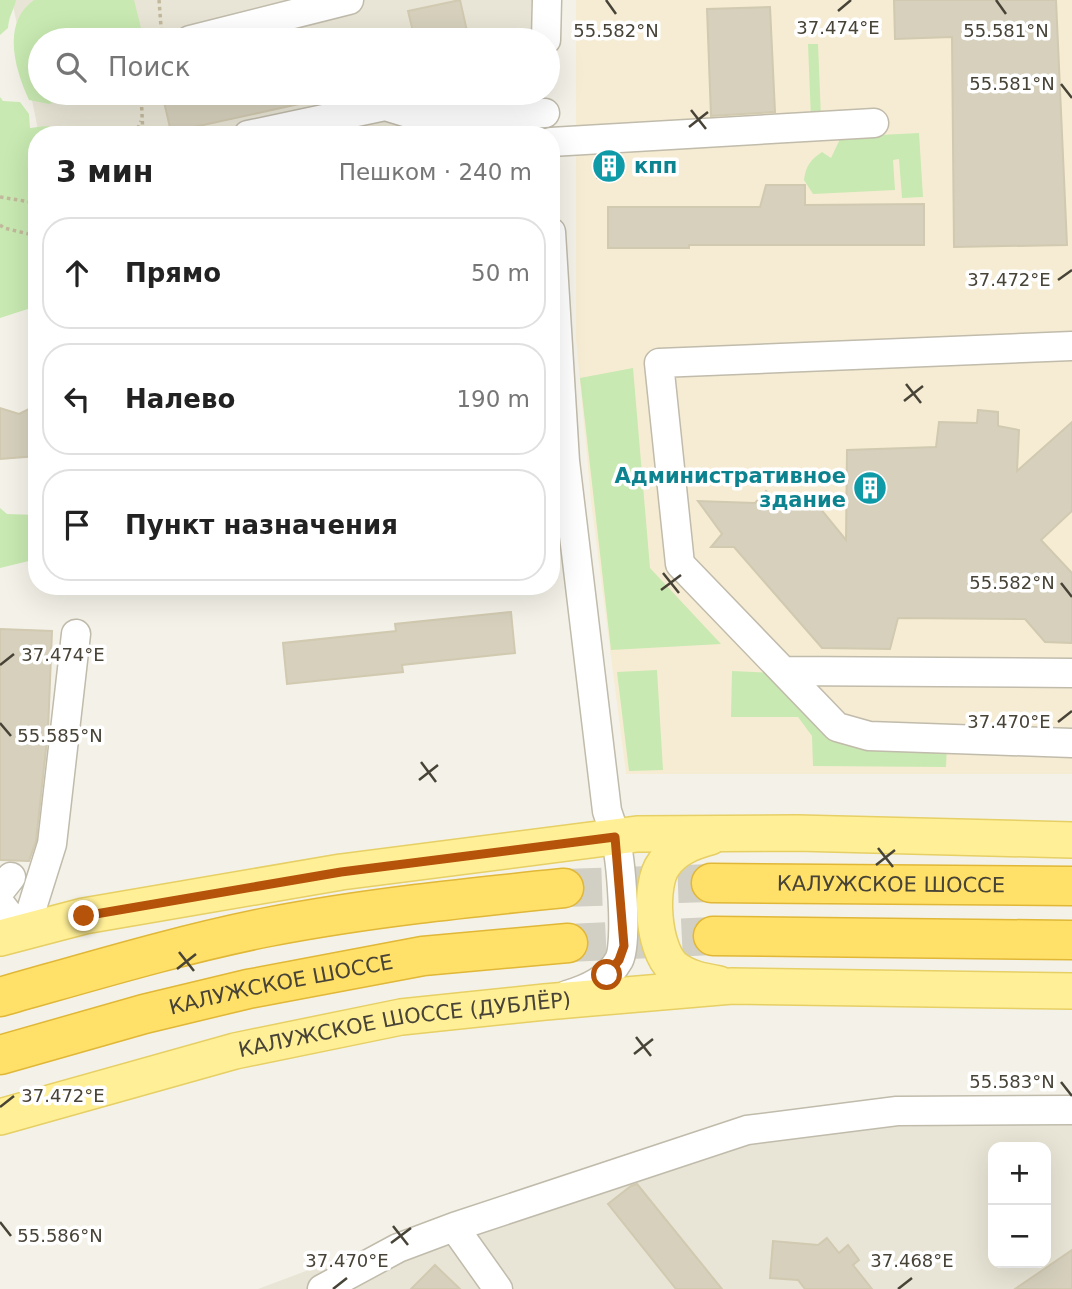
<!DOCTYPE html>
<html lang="ru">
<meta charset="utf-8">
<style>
:root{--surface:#fff;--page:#f6f6f6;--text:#222;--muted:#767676;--line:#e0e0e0}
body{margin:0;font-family:"DejaVu Sans",sans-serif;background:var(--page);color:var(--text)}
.controls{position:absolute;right:21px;bottom:21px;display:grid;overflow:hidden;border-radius:14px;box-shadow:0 7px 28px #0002}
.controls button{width:63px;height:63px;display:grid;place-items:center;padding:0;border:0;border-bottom:2px solid var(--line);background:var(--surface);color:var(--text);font:35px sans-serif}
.stop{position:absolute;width:21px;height:21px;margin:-16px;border:5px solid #b45309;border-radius:50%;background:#fff}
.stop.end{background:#b45309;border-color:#fff;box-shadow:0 2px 7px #0008}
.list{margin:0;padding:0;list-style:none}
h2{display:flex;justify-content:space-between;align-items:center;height:91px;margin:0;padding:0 28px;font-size:30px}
h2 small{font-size:23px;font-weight:400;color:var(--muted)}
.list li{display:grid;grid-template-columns:46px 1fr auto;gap:21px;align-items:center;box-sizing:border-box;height:112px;margin:0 14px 14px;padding:0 14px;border:2px solid var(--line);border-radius:28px}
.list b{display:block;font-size:26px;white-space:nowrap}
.list em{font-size:23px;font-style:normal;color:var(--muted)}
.icon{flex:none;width:38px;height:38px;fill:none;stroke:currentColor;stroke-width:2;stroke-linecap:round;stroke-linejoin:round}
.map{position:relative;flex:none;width:1072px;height:1289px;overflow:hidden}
.search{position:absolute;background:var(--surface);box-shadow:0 7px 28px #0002;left:28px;top:28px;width:532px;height:77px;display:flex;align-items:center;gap:18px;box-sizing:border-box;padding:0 24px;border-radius:38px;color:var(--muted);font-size:26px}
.panel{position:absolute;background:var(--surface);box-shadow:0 7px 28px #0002;left:28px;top:126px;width:532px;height:469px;border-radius:28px}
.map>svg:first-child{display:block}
.residential{fill:#e8e5d6;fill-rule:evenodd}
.commercial{fill:#f6ecd3}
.green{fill:#c8e9b1}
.parking{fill:#e6e4e0}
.building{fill:#d6d0bd;stroke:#d1c9b0;stroke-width:2}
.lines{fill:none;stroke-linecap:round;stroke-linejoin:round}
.highway-tunnel{stroke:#d2cfc5;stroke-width:38;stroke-dasharray:38 19;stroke-linecap:butt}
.minor-casing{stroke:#c0bbab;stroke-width:31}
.major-casing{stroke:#e6cf65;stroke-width:38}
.highway-casing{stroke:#e0b737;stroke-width:41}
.path{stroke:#c2b99c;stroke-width:3.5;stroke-dasharray:3.5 3.5;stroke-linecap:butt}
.minor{stroke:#fff;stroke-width:28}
.major{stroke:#ffef97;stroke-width:35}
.highway{stroke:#ffe069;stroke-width:38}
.route{stroke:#b45309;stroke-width:9}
.ticks{fill:none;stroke:#484337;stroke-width:2.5}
.labels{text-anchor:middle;stroke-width:7;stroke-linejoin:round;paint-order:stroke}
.culture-label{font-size:21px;font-weight:bold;fill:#0d838f;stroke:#fff;text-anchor:start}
.street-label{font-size:21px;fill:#484337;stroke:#fff}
.ticks-label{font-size:18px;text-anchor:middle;fill:#484337;stroke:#fff;stroke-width:7;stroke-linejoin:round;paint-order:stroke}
</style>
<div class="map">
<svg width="1072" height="1289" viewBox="0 0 1072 1289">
<rect width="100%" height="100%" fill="#f4f2e8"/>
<path class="residential" d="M 12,0 L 532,0 L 531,40 L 40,40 L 40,93 L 530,93 L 530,135 L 39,135 Z
M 1072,1100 L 1072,1289 L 258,1289 L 351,1254 L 687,1138 ZM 993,1147 L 1046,1147 L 1046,1263 L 993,1263 Z"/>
<path class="commercial" d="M 576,0 L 1072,0 L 1072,774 L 626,774 L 591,502 L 576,339 Z"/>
<path class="green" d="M 0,0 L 16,0 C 14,10 9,15 8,28 L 0,35 Z
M 34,0 L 134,0 L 144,40 L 40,40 L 40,93 L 87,93 L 49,104 L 29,100 C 15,70 1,23 34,0 Z
M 808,44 L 818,44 L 821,118 L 811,119 Z
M 0,97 L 3,101 L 20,102 L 29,114 L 30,128 C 42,127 53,122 60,135 L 37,135 L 37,162 L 34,167 L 37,170 L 37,306 L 0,318 Z
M 919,133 L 923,197 L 902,198 L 899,159 L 893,160 L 895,190 L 813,194 L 804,180 C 806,166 810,160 822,152 L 831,158 L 841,137 Z
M 633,368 L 650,568 L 721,644 L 611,650 L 580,378 Z
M 0,508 L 7,514 L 37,515 L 37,559 L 0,568 Z
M 657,670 L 663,770 L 629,771 L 617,672 Z
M 732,671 L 774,673 L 832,732 L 947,744 L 946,767 L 813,766 L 812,736 L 798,717 L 731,717 Z"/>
<path class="parking" d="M 522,122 L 522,135 L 387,135 L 388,127 Z"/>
<path class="building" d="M 460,0 L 469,40 L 415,40 L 408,11 Z
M 894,0 L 1056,0 L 1067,245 L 954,247 L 952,37 L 895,39 Z
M 770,7 L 775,112 L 711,116 L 707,9 Z
M 162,93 L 322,93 L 322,99 L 171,132 Z
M 427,93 L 481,93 L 481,99 L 429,102 Z
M 598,156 L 620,157 L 622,176 L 597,178 Z
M 766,185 L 805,185 L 805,205 L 924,204 L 924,245 L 689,245 L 689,248 L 608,248 L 608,207 L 760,207 Z
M 37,405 L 37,456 L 0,459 L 0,408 L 19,414 Z
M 978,410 L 998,412 L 998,426 L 1019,430 L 1017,471 L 1072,422 L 1072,511 L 1041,540 L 1072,573 L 1072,643 L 1045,642 L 1025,619 L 898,618 L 890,649 L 822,648 L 734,547 L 711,547 L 722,534 L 698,501 L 755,503 L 766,491 L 780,504 L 815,502 L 846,540 L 847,450 L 936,447 L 939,422 L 977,423 Z
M 511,612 L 515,653 L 402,665 L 403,672 L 287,684 L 283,643 L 396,631 L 395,624 Z
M 0,629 L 52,631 L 48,731 L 36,841 L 29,861 L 0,860 Z
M 637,1184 L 722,1289 L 676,1289 L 608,1204 L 631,1186 Z
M 827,1238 L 839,1253 L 848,1245 L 859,1260 L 853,1265 L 872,1289 L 805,1289 L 798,1280 L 770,1278 L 773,1241 L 818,1245 Z
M 1072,1250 L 1072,1289 L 1015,1289 Z
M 435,1265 L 460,1289 L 411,1289 Z"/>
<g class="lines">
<path class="highway-tunnel" d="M 564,888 L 711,883
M 568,943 L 713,936"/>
<g class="minor-casing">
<path id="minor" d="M 190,40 L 349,0
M 546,40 L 547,0
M 248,135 L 385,106 L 427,119 L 545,113
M 551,142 L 874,123
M 551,232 L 565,461 L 607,811 C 610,820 613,828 615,837 C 621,858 628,943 619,960 C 608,980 587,989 567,995
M 1072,346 L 659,363 L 680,564 L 837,727 L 869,736 L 1072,743
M 785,671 L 1072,673
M 0,891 L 11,877
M 0,906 L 2,906 L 12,919 L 17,934
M 27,931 L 30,914 L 52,844 L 76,634
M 454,1227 L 498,1289
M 322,1289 L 398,1248 L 454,1227 L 747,1130 L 897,1111 L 1072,1110"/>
</g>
<g class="major-casing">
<g id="major">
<path d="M 710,837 C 692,842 675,848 664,864 C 648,885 653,949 673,967 C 686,978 702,981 719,984"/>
<path d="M 0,938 L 84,916 L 341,872 L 637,834 L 797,833 L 1072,840"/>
<path id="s1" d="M 0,1117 L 235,1051 L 401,1017 L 545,1002 L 732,986 L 1072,991"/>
</g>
</g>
<g class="highway-casing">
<g id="highway">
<path id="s2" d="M 711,883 L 1072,886"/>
<path d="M 713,936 L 1072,940"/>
<path d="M 0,997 C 89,972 178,945 268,927 C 366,908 465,898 564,888"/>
<path id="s3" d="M 0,1055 L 144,1014 L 248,989 L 423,956 L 568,943"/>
</g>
</g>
<path class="path" d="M 159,0 L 162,40
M 141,93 L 143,135
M 135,135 L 141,121
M 0,197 L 37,203
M 0,225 L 4,228 L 37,236"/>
<use href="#minor" class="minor"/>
<use href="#major" class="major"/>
<use href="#highway" class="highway"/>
</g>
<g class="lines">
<path class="route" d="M 84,916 L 341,872 L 615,837 L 624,946 L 619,960 L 607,975"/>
</g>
<path class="ticks" d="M 606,0 L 616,14M 996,0 L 1006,14M 838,11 L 851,0M 1061,84 L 1072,98M 691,110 L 706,129M 689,127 L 708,112M 1058,280 L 1072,270M 906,384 L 921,403M 904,401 L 923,386M 663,573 L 679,593M 1061,583 L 1072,597M 661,590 L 681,575M 0,665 L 14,654M 1058,722 L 1072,711M 0,723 L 11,736M 421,762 L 436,782M 419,780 L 438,765M 878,848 L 893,867M 876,865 L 895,850M 179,952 L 194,971M 177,969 L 196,954M 636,1037 L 651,1056M 634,1054 L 653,1039M 1061,1082 L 1072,1096M 0,1107 L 14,1096M 0,1222 L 11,1236M 393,1226 L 408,1245M 391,1243 L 411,1228M 333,1289 L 347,1278M 898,1289 L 912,1278"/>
<defs>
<g id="building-disc" transform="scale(1.75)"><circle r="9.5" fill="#0f9aa8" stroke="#fff"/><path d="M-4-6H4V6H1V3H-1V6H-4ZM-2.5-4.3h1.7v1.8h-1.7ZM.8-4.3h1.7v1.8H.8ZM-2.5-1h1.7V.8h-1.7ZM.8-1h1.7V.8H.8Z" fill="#fff"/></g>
</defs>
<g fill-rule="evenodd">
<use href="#building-disc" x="609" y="166"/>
<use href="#building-disc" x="870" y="488"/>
</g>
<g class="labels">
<g class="culture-label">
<text x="634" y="173">кпп</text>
<text x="846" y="483" text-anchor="end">Административное<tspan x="846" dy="24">здание</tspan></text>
</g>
<g class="street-label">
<text dy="7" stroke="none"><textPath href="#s2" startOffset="180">КАЛУЖСКОЕ ШОССЕ</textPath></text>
<text dy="7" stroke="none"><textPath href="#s3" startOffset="290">КАЛУЖСКОЕ ШОССЕ</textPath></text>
<text dy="7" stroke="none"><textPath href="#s1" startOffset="416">КАЛУЖСКОЕ ШОССЕ (ДУБЛЁР)</textPath></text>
</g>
</g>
<g class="ticks-label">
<text x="838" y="34">37.474°E</text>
<text x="616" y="37">55.582°N</text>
<text x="1006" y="37">55.581°N</text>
<text x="1012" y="90">55.581°N</text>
<text x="1009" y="286">37.472°E</text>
<text x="1012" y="589">55.582°N</text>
<text x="63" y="661">37.474°E</text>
<text x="1009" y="728">37.470°E</text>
<text x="60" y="742">55.585°N</text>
<text x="1012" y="1088">55.583°N</text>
<text x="63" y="1102">37.472°E</text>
<text x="60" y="1242">55.586°N</text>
<text x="347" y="1267">37.470°E</text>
<text x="912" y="1267">37.468°E</text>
</g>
</svg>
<div class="controls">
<button>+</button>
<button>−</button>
</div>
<div class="stop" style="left:607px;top:975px"></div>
<div class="stop end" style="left:84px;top:916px"></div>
<div class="search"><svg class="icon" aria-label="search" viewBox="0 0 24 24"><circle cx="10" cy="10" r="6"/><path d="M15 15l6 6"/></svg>Поиск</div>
<section class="panel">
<h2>3 мин<small>Пешком · 240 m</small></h2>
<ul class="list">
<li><svg class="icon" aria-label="ahead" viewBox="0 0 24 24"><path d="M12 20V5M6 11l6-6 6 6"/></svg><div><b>Прямо</b></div><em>50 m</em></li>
<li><svg class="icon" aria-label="left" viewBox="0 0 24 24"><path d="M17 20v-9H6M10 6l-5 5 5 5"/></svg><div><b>Налево</b></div><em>190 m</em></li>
<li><svg class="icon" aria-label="arrive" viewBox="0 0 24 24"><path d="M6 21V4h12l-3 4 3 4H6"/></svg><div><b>Пункт назначения</b></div></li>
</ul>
</section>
</div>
